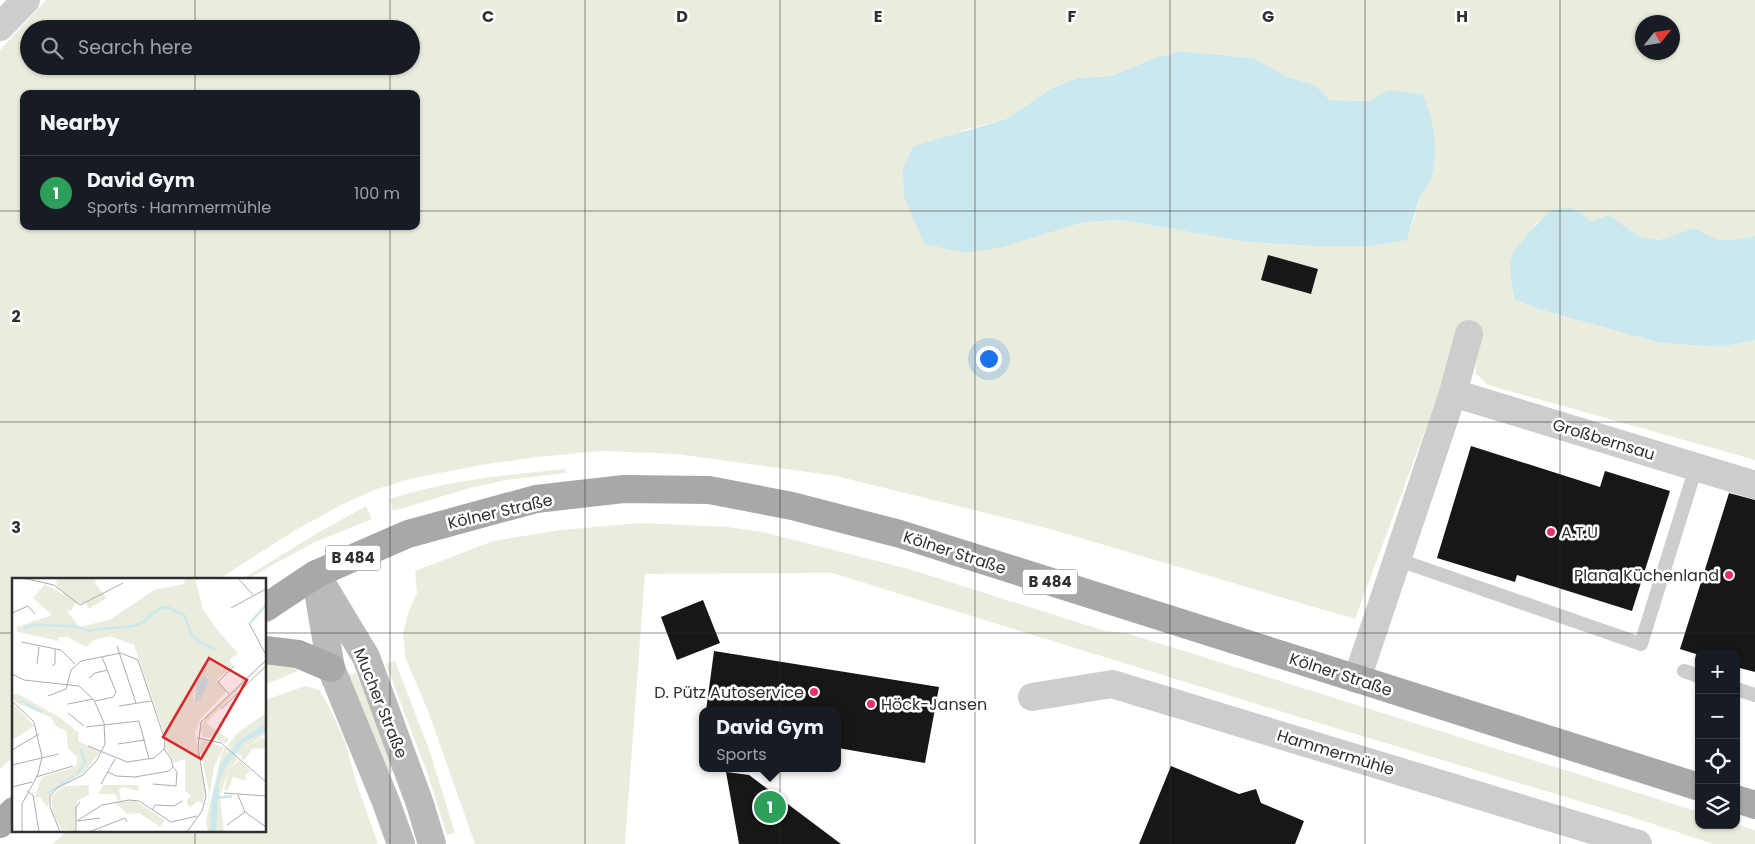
<!DOCTYPE html>
<meta charset="utf-8">
<style>
:root{--surface:#171b24;--page:#20242c;--text:#f1f3f6;--muted:#9ea1a6;--line:#363941;--accent:#e8316c}
body{margin:0;font-family:Poppins,sans-serif;background:var(--page);color:var(--text)}
.controls{position:absolute;right:15px;bottom:15px;display:grid;overflow:hidden;border-radius:10px;box-shadow:0 1px 4px #0004}
.controls button{width:45px;height:45px;display:grid;place-items:center;padding:0;border:0;border-bottom:1px solid var(--line);background:var(--surface);color:var(--text);font:25px sans-serif}
.compass{position:absolute;left:1635px;top:15px;width:45px;height:45px;border-radius:50%;background:var(--surface);box-shadow:0 1px 4px #0004;rotate:60deg}
.you{position:absolute;left:988px;top:358px;width:18px;height:18px;margin:-12px;border:4px solid #fff;border-radius:50%;background:#1a73e8;box-shadow:0 0 0 8px #1a73e833}
.badge{display:grid;place-items:center;width:32px;height:32px;border-radius:50%;background:var(--accent);color:#fff;font-size:16px;font-weight:700}
.pin{position:absolute;translate:-50% -50%;border:2px solid #fff;box-shadow:0 1px 5px #0006}
.popup{position:absolute;left:699px;top:707px;width:142px;height:65px;box-sizing:border-box;display:grid;place-content:center;border-radius:10px;background:var(--surface);filter:drop-shadow(0 1px 4px #0005);font-size:16px;white-space:nowrap;color:var(--muted)}
.popup b{font-size:19px;color:var(--text)}
.popup::after{content:'';position:absolute;left:50%;top:100%;margin-left:-10px;border:10px solid transparent;border-top-color:var(--surface)}
.list{margin:0;padding:0;list-style:none}
h2{display:flex;justify-content:space-between;align-items:center;height:65px;margin:0;padding:0 20px;font-size:21px}
h2 small{font-size:16px;font-weight:400;color:var(--muted)}
.list li{display:grid;grid-template-columns:32px 1fr auto;gap:15px;align-items:center;box-sizing:border-box;height:75px;padding:0 20px;border-top:1px solid var(--line)}
.list b{display:block;font-size:19px;white-space:nowrap}
.list p{margin:0;font-size:16px;white-space:nowrap;color:var(--muted)}
.list em{font-size:16px;font-style:normal;color:var(--muted)}
.icon{flex:none;width:28px;height:28px;fill:none;stroke:currentColor;stroke-width:2;stroke-linecap:round;stroke-linejoin:round}
.map{position:relative;flex:none;width:1755px;height:844px;overflow:hidden}
.search{position:absolute;background:var(--surface);box-shadow:0 1px 4px #0004;left:20px;top:20px;width:400px;height:55px;display:flex;align-items:center;gap:12px;box-sizing:border-box;padding:0 18px;border-radius:28px;color:var(--muted);font-size:19px}
.panel{position:absolute;background:var(--surface);box-shadow:0 1px 4px #0004;left:20px;top:90px;width:400px;height:140px;border-radius:10px}
.map>svg:first-child{display:block}
.green{fill:#eaedde;fill-rule:evenodd}
.water{fill:#cae8ed}
.building{fill:#171717}
.lines{fill:none;stroke-linecap:round;stroke-linejoin:round}
.service{stroke:#cdcdcd;stroke-width:14}
.minor{stroke:#cdcdcd;stroke-width:28}
.secondary{stroke:#bababa;stroke-width:28}
.primary{stroke:#a8a8a8;stroke-width:28}
.grid{fill:none;stroke:#303030;stroke-width:1;stroke-opacity:0.55}
.poi-dot{fill:#e8316c;stroke:#fff;stroke-width:2}
.labels{text-anchor:middle;stroke-width:5;stroke-linejoin:round;paint-order:stroke}
.shield{fill:#fff;stroke:#6e6e6e;stroke-width:1}
.shield-label{font-size:15px;font-weight:bold;fill:#303030}
.street-label{font-size:16px;fill:#303030;stroke:#fff}
.poi-label{font-size:16px;fill:#303030;stroke:#fff;text-anchor:start}
.inset-river{fill:none;stroke:#cae8ed;stroke-width:2.5}
.inset-road{fill:none;stroke:#acacac;stroke-width:1}
.view{fill:#d62828;fill-opacity:0.15;stroke:#d62828;stroke-width:2.5}
.inset-edge{fill:none;stroke:#303030;stroke-width:2.5}
.grid-label{font-size:16px;text-anchor:middle;font-weight:bold;fill:#303030;stroke:#fff;stroke-width:5;stroke-linejoin:round;paint-order:stroke}
</style>
<div class="map">
<svg width="1755" height="844" viewBox="0 0 1755 844">
<rect width="100%" height="100%" fill="#fff"/>
<path class="green" d="M 46,0 L 1755,0 L 1755,236 L 1742,239 L 1719,240 L 1694,228 L 1661,240 L 1638,236 L 1609,215 L 1591,221 L 1573,208 L 1536,223 L 1527,237 L 1515,300 L 1538,309 L 1660,343 L 1722,347 L 1755,340 L 1755,460 L 1488,385 L 1476,374 L 1475,354 L 1457,345 L 1355,619 L 1050,529 L 836,476 L 677,454 L 602,451 L 537,457 L 481,465 L 414,478 L 377,489 L 343,504 L 294,531 L 219,579 L 14,579 L 14,756 L 0,769 L 0,50 ZM 1642,22 L 1672,22 L 1672,52 L 1642,52 ZM 29,29 L 411,29 L 411,66 L 29,66 ZM 1180,51 L 1253,58 L 1288,77 L 1315,85 L 1330,100 L 1369,101 L 1388,90 L 1431,179 L 1419,200 L 1413,222 L 1407,239 L 1372,246 L 1313,246 L 1247,242 L 1121,220 L 1084,222 L 1003,246 L 961,131 L 1006,119 L 1052,88 L 1078,78 L 1112,76 L 1152,59 ZM 24,94 L 416,94 L 416,226 L 24,226 Z
M 565,469 L 566,473 L 506,480 L 470,488 L 393,511 L 390,499 C 447,480 506,475 565,469 Z
M 366,506 L 372,519 L 315,542 L 247,579 L 242,579 L 321,531 Z
M 641,523 L 728,527 L 763,532 L 909,569 L 1105,631 L 1126,633 L 1181,650 L 1699,812 L 1699,825 L 1736,825 L 1736,824 L 1755,830 L 1755,844 L 1713,844 L 1632,817 L 1299,717 L 832,573 L 645,574 L 625,844 L 475,844 L 428,711 L 405,657 L 403,633 L 409,610 L 417,593 L 415,571 L 493,541 L 561,530 Z
M 395,661 L 429,749 L 455,833 L 447,835 L 428,775 L 386,664 Z
M 265,662 L 294,666 L 298,671 L 265,685 Z
M 356,673 L 394,767 L 393,772 L 390,773 L 386,770 L 348,675 Z
M 305,686 L 319,690 L 327,703 L 345,741 L 356,782 L 378,844 L 52,844 L 68,830 L 265,830 L 265,700 Z"/>
<path class="water" d="M 1180,51 L 1253,58 L 1288,77 L 1315,85 L 1330,100 L 1369,101 L 1388,90 L 1423,94 C 1433,120 1440,150 1431,178 C 1429,187 1421,194 1418,202 C 1414,215 1411,227 1407,240 L 1372,246 L 1313,246 L 1247,242 L 1121,220 L 1084,222 L 1003,247 L 966,253 L 924,244 L 904,197 L 903,167 L 914,146 L 1006,119 L 1052,88 L 1078,78 L 1112,76 L 1152,59 Z
M 1573,208 L 1591,221 L 1609,215 L 1638,236 L 1660,240 L 1694,228 L 1719,240 L 1742,239 L 1755,236 L 1755,340 L 1722,347 L 1660,343 L 1538,309 L 1515,300 C 1512,286 1508,271 1512,257 C 1514,247 1544,216 1553,209 Z"/>
<path class="building" d="M 1268,255 L 1318,269 L 1311,294 L 1261,280 Z
M 1471,446 L 1600,487 L 1605,471 L 1670,491 L 1632,611 L 1517,575 L 1515,582 L 1437,558 Z
M 1729,493 L 1755,500 L 1755,672 L 1736,667 L 1736,653 L 1699,653 L 1699,655 L 1680,649 Z
M 703,600 L 720,643 L 677,660 L 661,617 Z
M 714,651 L 939,687 L 925,763 L 838,748 L 838,711 L 706,711 Z
M 1171,766 L 1239,794 L 1256,789 L 1261,803 L 1304,821 L 1295,844 L 1139,844 Z
M 726,772 L 749,775 L 841,844 L 739,844 Z"/>
<g class="lines">
<path class="service" d="M 1396,559 L 1641,644 L 1696,467
M 1684,671 L 1699,676
M 1736,689 L 1755,695"/>
<path class="minor" d="M 0,27 L 26,0
M 1453,393 L 1469,334
M 1357,679 L 1453,393 L 1755,485
M 1032,697 L 1112,684 L 1638,844"/>
<path class="secondary" d="M 316,574 L 366,657 L 420,804 L 432,844
M 317,585 L 331,668 L 386,802 L 401,844"/>
<path class="primary" d="M 265,608 L 316,574 L 408,534 L 536,499 L 624,489 L 709,490 L 792,506 L 900,534 L 1699,787
M 265,650 L 298,654 L 331,668
M 1736,799 L 1755,805
M 0,824 L 14,811"/>
</g>
<path class="grid" d="M 195,0 L 195,29M 390,0 L 390,29M 585,0 L 585,844M 780,0 L 780,844M 975,0 L 975,844M 1170,0 L 1170,844M 1365,0 L 1365,844M 1560,0 L 1560,844M 195,66 L 195,94M 390,66 L 390,94M 0,211 L 24,211M 416,211 L 1755,211M 195,226 L 195,579M 390,226 L 390,844M 0,422 L 1755,422M 0,633 L 14,633M 265,633 L 1755,633M 195,830 L 195,844"/>
<g class="poi-dot">
<circle cx="1551" cy="532" r="5"/>
<circle cx="1729" cy="575" r="5"/>
<circle cx="814" cy="692" r="5"/>
<circle cx="871" cy="704" r="5"/>
</g>
<g class="labels">
<g class="shield">
<rect x="325.5" y="545.5" width="55" height="25" rx="4"/>
<rect x="1022.5" y="569.5" width="55" height="25" rx="4"/>
</g>
<g class="shield-label">
<text x="353" y="563">B 484</text>
<text x="1050" y="587">B 484</text>
</g>
<g class="street-label">
<text transform="translate(1604 439) rotate(17)" y="6">Großbernsau</text>
<text transform="translate(500 511) rotate(-13)" y="6">Kölner Straße</text>
<text transform="translate(955 552) rotate(18)" y="6">Kölner Straße</text>
<text transform="translate(1341 674) rotate(18)" y="6">Kölner Straße</text>
<text transform="translate(381 703) rotate(68)" y="6">Mucher Straße</text>
<text transform="translate(1336 752) rotate(17)" y="6">Hammermühle</text>
</g>
<g class="poi-label">
<text x="1561" y="538">A.T.U</text>
<text x="1719" y="581" text-anchor="end">Plana Küchenland</text>
<text x="804" y="698" text-anchor="end">D. Pütz Autoservice</text>
<text x="881" y="710">Höck-Jansen</text>
</g>
</g>
<g transform="translate(12 578)">
<rect width="254" height="254" fill="#fff"/>
<path d="M 44,0 L 85,0 L 83,5 L 95,20 L 77,31 L 74,25 L 63,26 L 60,32 L 55,33 L 67,49 L 97,42 L 142,12 L 172,6 L 173,0 L 183,0 L 191,31 L 206,53 L 226,75 L 217,82 L 220,86 L 218,91 L 205,102 L 214,114 L 189,140 L 183,155 L 193,213 L 190,226 L 186,223 L 178,230 L 174,223 L 179,218 L 173,213 L 173,181 L 162,185 L 153,170 L 154,161 L 122,67 L 98,58 L 82,62 L 74,69 L 55,59 L 47,59 L 47,63 L 6,54 L 4,49 L 40,37 L 21,20 L 33,6 L 54,18 L 45,8 ZM 195,98 L 198,104 L 181,122 L 184,107 ZM 254,83 L 194,145 L 217,161 L 214,166 L 203,160 L 191,159 L 188,151 L 195,138 ZM 6,116 L 47,139 L 67,155 L 66,163 L 88,174 L 73,194 L 40,213 L 35,230 L 28,219 L 22,220 L 30,199 L 60,190 L 65,187 L 65,179 L 56,170 L 54,153 L 45,149 L 38,139 L 3,124 L 0,117 ZM 0,125 L 23,148 L 0,162 ZM 254,135 L 254,155 L 235,169 L 249,160 L 254,161 L 254,170 L 240,171 L 232,183 L 254,202 L 229,180 L 230,176 L 229,178 L 224,175 L 223,178 L 226,181 L 218,191 L 227,182 L 254,207 L 238,193 L 233,198 L 235,203 L 221,199 L 216,212 L 212,212 L 217,191 L 208,219 L 212,254 L 196,254 L 194,243 L 209,178 L 213,169 L 217,173 L 219,170 L 215,167 L 227,154 ZM 190,162 L 212,169 L 202,189 L 195,233 L 197,214 L 187,168 ZM 77,207 L 77,217 L 65,223 L 63,253 L 49,251 L 40,234 L 40,217 L 52,208 ZM 91,207 L 126,207 L 127,213 L 110,209 L 107,212 L 109,222 L 105,222 L 103,216 L 86,216 ZM 124,223 L 152,242 L 148,249 L 127,235 L 115,236 L 103,224 Z" fill="#eaedde" fill-rule="evenodd"/>
<path d="M 192,97 L 198,102 L 188,122 L 183,123 L 184,107 ZM 254,145 L 254,153 L 232,164 L 213,189 L 207,203 L 204,254 L 198,254 L 200,221 L 209,185 L 229,161 Z" fill="#cae8ed"/>
<path class="inset-river" d="M 238,45 L 254,27M 11,51 L 19,47 L 62,48 L 78,53 L 89,51M 90,51 L 121,48 L 131,44 L 148,30 L 155,29 L 172,37 L 179,55 L 187,64 L 203,71M 9,123 L 30,134M 65,196 L 73,185 L 69,171M 36,215 L 62,198M 204,220 L 220,218"/>
<path class="inset-road" d="M 11,0 L 42,7 L 68,27 L 111,5M 226,0 L 241,17M 219,30 L 254,11M 0,35 L 16,28 L 23,36M 237,45 L 254,77M 9,64 L 49,72 L 63,86M 105,68 L 124,125M 25,86 L 27,69M 40,88 L 43,86 L 43,71M 0,96 L 12,102 L 67,108 L 82,122 L 92,145 L 93,166 L 85,182 L 71,197 L 45,210 L 38,218 L 38,229 L 48,254M 77,100 L 83,95 L 96,92M 217,116 L 206,104 L 222,88M 36,118 L 54,111 L 59,92 L 69,83 L 109,75 L 126,82 L 153,162 L 152,171 L 142,180 L 115,184 L 76,168M 0,123 L 22,144 L 30,179 L 26,196 L 10,226 L 10,254M 83,123 L 101,119 L 104,114 L 90,79M 56,126 L 81,121M 107,128 L 139,123M 209,131 L 254,88M 56,135 L 72,148M 74,149 L 127,143 L 137,181M 185,160 L 209,165 L 254,204M 106,166 L 133,162M 0,172 L 27,156M 0,187 L 47,176M 96,194 L 104,198 L 123,199 L 157,193 L 161,189 L 159,181 L 152,171M 24,199 L 61,188M 89,206 L 103,181M 141,206 L 164,208 L 165,194 L 161,189M 0,209 L 20,204M 15,213 L 21,217 L 27,254M 212,215 L 254,218M 226,217 L 233,234 L 254,249M 140,232 L 143,227 L 162,228 L 170,223M 65,243 L 90,227 L 117,222 L 127,223 L 159,244 L 185,238M 66,243 L 88,240M 215,247 L 233,234M 64,254 L 64,229 L 68,224M 77,254 L 113,240 L 115,244M 175,254 L 190,233 L 194,218 L 186,169 L 189,144 L 254,82"/>
<path class="view" d="M 197,80 L 235,102 L 189,181 L 151,159 Z"/>
<rect width="254" height="254" class="inset-edge"/>
</g>
<g class="grid-label">
<text x="488" y="22">C</text>
<text x="682" y="22">D</text>
<text x="878" y="22">E</text>
<text x="1072" y="22">F</text>
<text x="1268" y="22">G</text>
<text x="1462" y="22">H</text>
<text x="16" y="322">2</text>
<text x="16" y="533">3</text>
</g>
</svg>
<div class="controls">
<button>+</button>
<button>−</button>
<button><svg class="icon" aria-label="locate" viewBox="0 0 24 24"><circle cx="12" cy="12" r="6"/><path d="M12 2v4M12 18v4M2 12h4M18 12h4"/></svg></button>
<button><svg class="icon" aria-label="layers" viewBox="0 0 24 24"><path d="M12 4l9 5-9 5-9-5zM3 14l9 5 9-5"/></svg></button>
</div>
<svg class="compass" viewBox="-18 -18 36 36"><path d="M0-13l5 13h-10z" fill="#e53935"/><path d="M0 13l5-13h-10z" fill="#9ea1a6"/></svg>
<div class="you"></div>
<div class="pin badge" style="left:770px;top:807px;background:#2e9e5b">1</div>
<div class="popup"><b>David Gym</b>Sports</div>
<div class="search"><svg class="icon" aria-label="search" viewBox="0 0 24 24"><circle cx="10" cy="10" r="6"/><path d="M15 15l6 6"/></svg>Search here</div>
<section class="panel">
<h2>Nearby<small></small></h2>
<ul class="list">
<li><span class="badge" style="background:#2e9e5b">1</span><div><b>David Gym</b><p>Sports · Hammermühle</p></div><em>100 m</em></li>
</ul>
</section>
</div>
